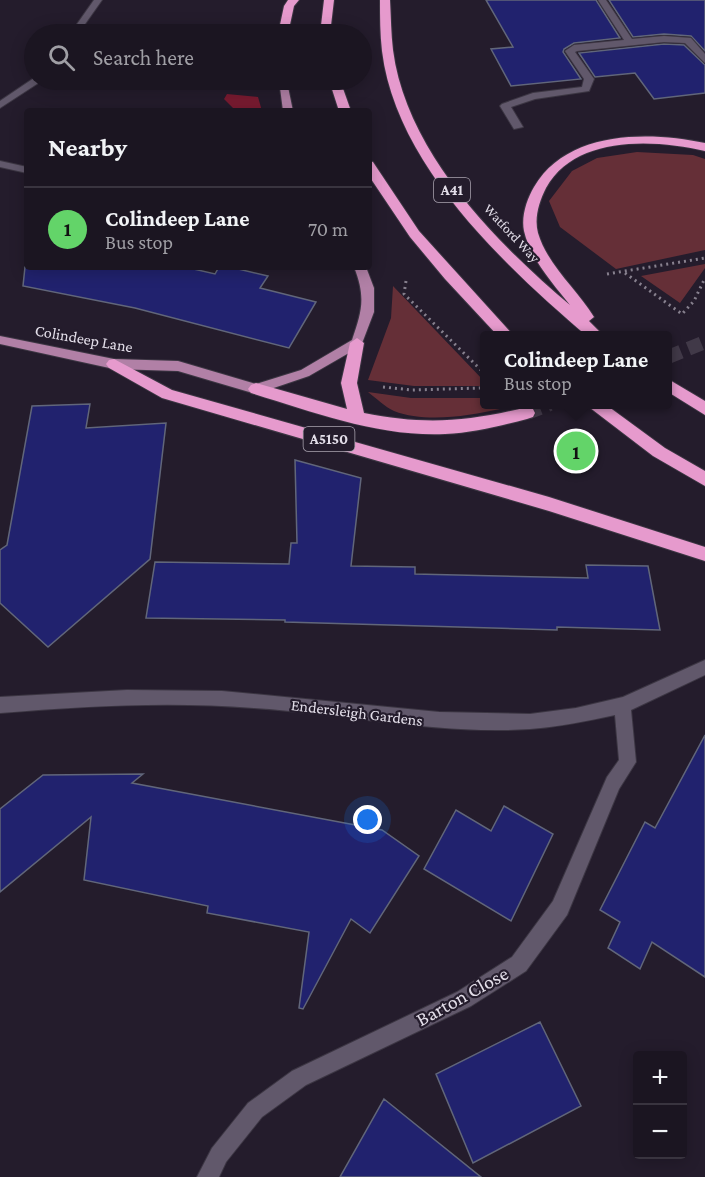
<!DOCTYPE html>
<meta charset="utf-8">
<style>
:root{--surface:#1b1521;--page:#28222e;--text:#f1f3f6;--muted:#a09fa5;--line:#39343f;--accent:#63d469}
body{margin:0;font-family:"Crimson Pro",serif;background:var(--page);color:var(--text)}
.controls{position:absolute;right:18px;bottom:18px;display:grid;overflow:hidden;border-radius:6px;box-shadow:0 3px 15px #0003}
.controls button{width:54px;height:54px;display:grid;place-items:center;padding:0;border:0;border-bottom:2px solid var(--line);background:var(--surface);color:var(--text);font:30px sans-serif}
.you{position:absolute;left:368px;top:820px;width:21px;height:21px;margin:-15px;border:4px solid #fff;border-radius:50%;background:#1a73e8;box-shadow:0 0 0 9px #1a73e833}
.badge{display:grid;place-items:center;width:39px;height:39px;border-radius:50%;background:var(--accent);color:#111;font-size:20px;font-weight:700}
.pin{position:absolute;translate:-50% -50%;border:3px solid #fff;box-shadow:0 2px 6px #0006}
.popup{position:absolute;left:480px;top:331px;width:192px;height:78px;box-sizing:border-box;display:grid;place-content:center;border-radius:6px;background:var(--surface);filter:drop-shadow(0 2px 4px #0005);font-size:20px;white-space:nowrap;color:var(--muted)}
.popup b{font-size:22px;color:var(--text)}
.popup::after{content:'';position:absolute;left:50%;top:100%;margin-left:-12px;border:12px solid transparent;border-top-color:var(--surface)}
.list{margin:0;padding:0;list-style:none}
h2{display:flex;justify-content:space-between;align-items:center;height:78px;margin:0;padding:0 24px;font-size:26px}
h2 small{font-size:20px;font-weight:400;color:var(--muted)}
.list li{display:grid;grid-template-columns:39px 1fr auto;gap:18px;align-items:center;box-sizing:border-box;height:84px;padding:0 24px;border-top:2px solid var(--line)}
.list b{display:block;font-size:22px;white-space:nowrap}
.list p{margin:0;font-size:20px;white-space:nowrap;color:var(--muted)}
.list em{font-size:20px;font-style:normal;color:var(--muted)}
.icon{flex:none;width:33px;height:33px;fill:none;stroke:currentColor;stroke-width:2;stroke-linecap:round;stroke-linejoin:round}
.map{position:relative;flex:none;width:705px;height:1177px;overflow:hidden}
.search{position:absolute;background:var(--surface);box-shadow:0 3px 15px #0003;left:24px;top:24px;width:348px;height:66px;display:flex;align-items:center;gap:15px;box-sizing:border-box;padding:0 21px;border-radius:33px;color:var(--muted);font-size:22px}
.panel{position:absolute;background:var(--surface);box-shadow:0 3px 15px #0003;left:24px;top:108px;width:348px;height:162px;border-radius:6px}
.map>svg:first-child{display:block}
.green{fill:#652f37}
.forest{fill:#791b31}
.building{fill:#21226e;stroke:#61667a;stroke-width:1.5}
.lines{fill:none;stroke-linecap:round;stroke-linejoin:round}
.highway-tunnel{stroke:#413948;stroke-width:14;stroke-dasharray:14 8;stroke-linecap:butt}
.lane-casing{stroke:#3c3643;stroke-width:2}
.street-casing{stroke:#3c3643;stroke-width:2}
.primary-casing{stroke:#3c3643;stroke-width:2}
.highway-casing{stroke:#3c3643;stroke-width:2}
.path{stroke:#87808e;stroke-width:3;stroke-dasharray:2 4;stroke-linecap:butt}
.lane{fill:#61586b;fill-rule:evenodd}
.street{fill:#61586b;fill-rule:evenodd}
.primary{fill:#b180a6;fill-rule:evenodd}
.highway{fill:#e69acd;fill-rule:evenodd}
.labels{text-anchor:middle;stroke-width:4.5;stroke-linejoin:round;paint-order:stroke}
.far-street-label{font-size:14px;fill:#e3dee9;stroke:#241c2c}
.shield{fill:#241c2c;stroke:#aaa4b0;stroke-width:1.5}
.shield-label{font-size:15px;font-weight:bold;fill:#e3dee9}
.street-label{font-size:16px;fill:#e3dee9;stroke:#241c2c}
.near-street-label{font-size:20px;fill:#e3dee9;stroke:#241c2c}
</style>
<div class="map">
<svg width="705" height="1177" viewBox="0 0 705 1177">
<rect width="100%" height="100%" fill="#241c2c"/>
<path class="green" d="M 637,152 L 693,155 L 705,159 L 705,250 L 616,269 L 560,227 L 549,201 L 572,171 L 597,158 Z
M 705,264 L 705,268 L 680,303 L 641,276 Z
M 393,286 L 484,381 L 484,386 L 414,386 L 368,380 L 391,318 Z
M 368,392 L 411,398 L 484,398 L 484,404 L 495,405 L 500,409 C 469,416 425,423 394,411 C 385,407 376,398 368,392 Z"/>
<path class="forest" d="M 227,94 L 258,97 L 262,111 L 236,111 L 224,99 Z"/>
<path class="building" d="M 486,0 L 596,0 L 620,38 L 574,43 L 564,49 L 563,52 L 581,79 L 511,86 L 491,49 L 513,47 Z
M 609,0 L 705,0 L 705,51 L 691,36 L 664,34 L 633,37 Z
M 664,44 L 684,45 L 705,65 L 705,93 L 654,99 L 635,73 L 595,77 L 579,53 Z
M 25,267 L 185,267 L 215,274 L 219,267 L 230,267 L 268,276 L 260,288 L 316,302 L 289,348 L 135,308 L 23,286 Z
M 90,404 L 86,428 L 166,423 L 150,559 L 48,647 L 0,603 L 0,550 L 7,545 L 32,406 Z
M 295,460 L 361,478 L 351,566 L 415,567 L 415,574 L 588,578 L 586,565 L 648,566 L 660,630 L 557,627 L 557,630 L 285,622 L 285,620 L 146,618 L 155,562 L 289,564 L 291,543 L 297,543 Z
M 705,735 L 705,977 L 652,942 L 640,969 L 608,948 L 620,922 L 600,910 L 645,822 L 655,828 Z
M 143,774 L 132,783 L 382,830 L 419,856 L 370,933 L 351,919 L 303,1009 L 299,1008 L 309,932 L 207,913 L 208,906 L 84,880 L 91,817 L 0,892 L 0,809 L 43,775 Z
M 504,806 L 553,834 L 511,921 L 424,869 L 456,810 L 491,831 Z
M 540,1022 L 581,1106 L 473,1163 L 436,1074 Z
M 384,1099 L 481,1177 L 340,1177 Z"/>
<g class="lines">
<path class="highway-tunnel" d="M 668,357 L 705,342
M 527,413 L 550,404"/>
<g class="lane-casing">
<path id="lane" d="M 34,78 L 43,80 L 0,108 L 0,101 Z
M 0,161 L 27,167 L 27,173 L 0,167 Z"/>
</g>
<g class="street-casing">
<path id="street" d="M 94,0 L 102,0 L 78,34 L 70,34 Z
M 598,0 L 606,0 L 632,39 L 664,36 L 691,38 L 705,54 L 705,63 L 685,43 L 664,42 L 577,51 L 575,52 L 594,79 L 589,91 L 535,99 L 511,107 L 523,127 L 514,129 L 500,106 L 502,104 L 533,93 L 582,87 L 584,79 L 565,51 L 574,45 L 624,40 Z
M 208,80 L 283,80 L 287,82 C 272,92 231,85 213,83 Z
M 705,660 L 705,675 L 631,710 L 636,762 L 619,789 L 567,915 L 526,971 L 471,1006 L 306,1085 L 262,1117 L 226,1162 L 219,1177 L 197,1177 L 212,1148 L 248,1103 L 292,1071 L 457,992 L 512,957 L 553,901 L 607,777 L 619,760 L 615,715 C 587,721 559,727 530,729 C 438,735 346,714 254,708 C 169,701 84,706 0,713 L 0,697 L 127,690 L 222,691 L 439,712 L 530,714 L 576,708 L 623,697 Z"/>
</g>
<g class="primary-casing">
<path id="primary" d="M 279,80 L 287,82 L 293,111 L 283,111 Z
M 354,267 L 366,267 L 374,288 L 374,312 L 361,346 L 309,376 L 256,394 L 178,371 L 114,369 L 0,344 L 0,336 L 114,359 L 178,361 L 256,384 L 301,370 L 352,340 C 362,311 366,297 354,267 Z"/>
</g>
<g class="highway-casing">
<path id="highway" d="M 288,0 L 299,0 L 294,6 L 288,34 L 278,34 L 284,6 Z
M 324,0 L 334,0 L 330,34 L 320,34 Z
M 380,0 L 390,0 C 391,17 391,34 393,50 C 406,151 495,242 570,305 C 553,284 530,258 524,231 C 521,216 527,199 534,187 C 567,130 649,131 705,143 L 705,151 C 654,139 575,135 546,188 C 539,202 534,218 538,233 C 548,266 577,289 594,317 L 589,321 L 604,336 L 587,336 C 504,265 396,165 382,51 C 380,34 380,17 380,0 Z
M 277,80 L 287,80 L 288,82 L 282,85 L 278,84 Z
M 329,80 L 340,80 L 351,111 L 339,111 Z
M 369,161 L 373,162 L 419,231 L 514,336 L 498,336 L 445,279 L 410,237 L 369,176 Z
M 357,338 L 364,343 L 357,383 L 364,413 C 423,425 469,422 527,407 L 533,409 L 535,413 L 533,417 L 527,419 C 500,426 473,433 445,434 C 379,437 313,412 251,393 L 248,389 L 251,385 L 256,383 L 347,409 L 341,383 L 350,343 Z
M 114,359 L 172,390 L 549,497 L 705,547 L 705,561 L 549,511 L 162,398 L 109,368 L 106,364 L 109,360 Z
M 668,379 L 705,401 L 705,415 L 668,392 Z
M 585,404 L 605,404 L 665,448 L 705,471 L 705,486 L 653,456 Z"/>
</g>
<path class="path" d="M 625,273 L 682,314 L 694,301 L 705,278
M 607,274 L 705,258
M 406,281 L 404,294 L 484,373
M 383,387 L 412,390 L 481,388"/>
<use href="#lane" class="lane"/>
<use href="#street" class="street"/>
<use href="#primary" class="primary"/>
<use href="#highway" class="highway"/>
</g>
<g class="labels">
<g class="far-street-label">
<text transform="translate(512 233) rotate(47)" y="5">Watford Way</text>
</g>
<g class="shield">
<rect x="434" y="178" width="36" height="24" rx="4.5"/>
<rect x="303.5" y="427" width="51" height="24" rx="4.5"/>
</g>
<g class="shield-label">
<text x="452" y="195">A41</text>
<text x="329" y="444">A5150</text>
</g>
<g class="street-label">
<text transform="translate(84 338) rotate(10)" y="6">Colindeep Lane</text>
<text transform="translate(357 712) rotate(7)" y="6">Endersleigh Gardens</text>
</g>
<g class="near-street-label">
<text transform="translate(462 996) rotate(-29)" y="7">Barton Close</text>
</g>
</g>
</svg>
<div class="controls">
<button>+</button>
<button>−</button>
</div>
<div class="you"></div>
<div class="pin badge" style="left:576px;top:451px">1</div>
<div class="popup"><b>Colindeep Lane</b>Bus stop</div>
<div class="search"><svg class="icon" aria-label="search" viewBox="0 0 24 24"><circle cx="10" cy="10" r="6"/><path d="M15 15l6 6"/></svg>Search here</div>
<section class="panel">
<h2>Nearby<small></small></h2>
<ul class="list">
<li><span class="badge">1</span><div><b>Colindeep Lane</b><p>Bus stop</p></div><em>70 m</em></li>
</ul>
</section>
</div>
